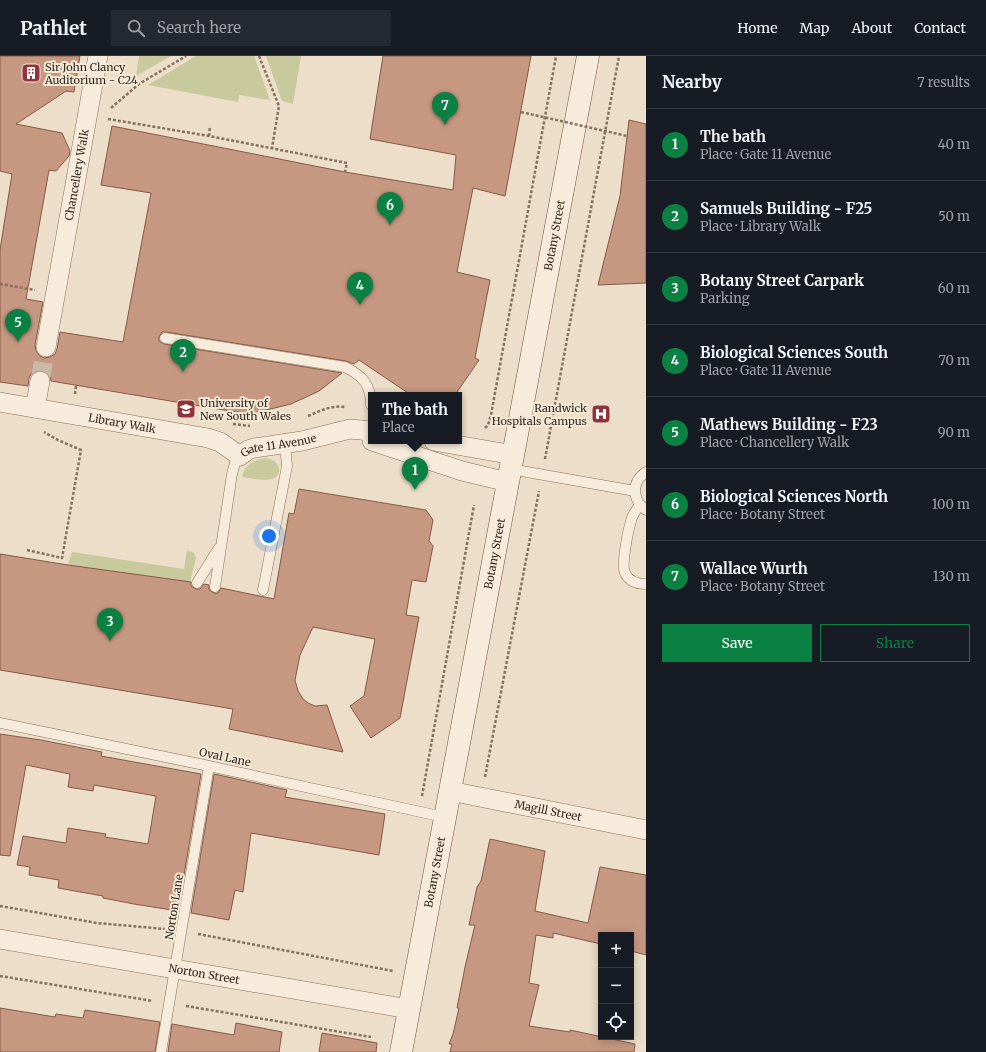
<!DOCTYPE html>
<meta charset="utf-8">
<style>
:root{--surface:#171b24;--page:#242831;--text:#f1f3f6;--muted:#9ea1a6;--line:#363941;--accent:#0b8043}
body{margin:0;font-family:Merriweather,serif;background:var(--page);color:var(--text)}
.controls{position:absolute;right:12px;bottom:12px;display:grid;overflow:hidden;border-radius:0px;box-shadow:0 2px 10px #0003}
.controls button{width:36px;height:36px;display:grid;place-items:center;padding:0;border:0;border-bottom:1px solid var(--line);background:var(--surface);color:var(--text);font:20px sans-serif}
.you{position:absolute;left:269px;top:480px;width:14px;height:14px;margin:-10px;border:3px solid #fff;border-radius:50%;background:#1a73e8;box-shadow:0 0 0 6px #1a73e833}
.badge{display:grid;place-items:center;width:26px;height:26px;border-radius:50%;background:var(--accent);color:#fff;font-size:13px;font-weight:700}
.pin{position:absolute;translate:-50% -33px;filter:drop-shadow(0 1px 2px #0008)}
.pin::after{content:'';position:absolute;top:21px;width:14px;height:12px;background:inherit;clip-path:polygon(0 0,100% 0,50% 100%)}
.popup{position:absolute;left:368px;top:336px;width:94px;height:52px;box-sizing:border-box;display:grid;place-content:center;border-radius:0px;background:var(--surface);filter:drop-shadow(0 1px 3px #0005);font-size:13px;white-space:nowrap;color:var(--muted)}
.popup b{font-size:15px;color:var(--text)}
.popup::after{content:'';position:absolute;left:50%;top:100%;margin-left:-8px;border:8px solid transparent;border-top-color:var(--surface)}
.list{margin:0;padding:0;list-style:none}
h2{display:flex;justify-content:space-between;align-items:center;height:52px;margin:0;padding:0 16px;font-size:17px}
h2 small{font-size:13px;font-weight:400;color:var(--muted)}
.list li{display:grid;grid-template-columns:26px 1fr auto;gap:12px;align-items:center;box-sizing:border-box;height:72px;padding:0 16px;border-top:1px solid var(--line)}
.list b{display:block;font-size:15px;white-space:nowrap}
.list p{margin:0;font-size:13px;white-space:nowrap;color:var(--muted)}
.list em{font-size:13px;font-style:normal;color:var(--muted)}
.actions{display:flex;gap:8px;padding:12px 16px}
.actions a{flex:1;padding:9px 0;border:1px solid var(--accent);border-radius:0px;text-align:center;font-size:14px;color:var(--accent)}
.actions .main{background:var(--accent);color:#fff}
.icon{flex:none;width:22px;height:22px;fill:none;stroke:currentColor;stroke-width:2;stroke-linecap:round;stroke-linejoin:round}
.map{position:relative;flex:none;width:646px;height:996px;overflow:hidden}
header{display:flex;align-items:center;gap:24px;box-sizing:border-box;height:56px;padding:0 20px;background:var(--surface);border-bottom:1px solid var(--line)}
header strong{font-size:19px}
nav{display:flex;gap:22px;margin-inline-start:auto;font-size:14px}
.search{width:280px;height:36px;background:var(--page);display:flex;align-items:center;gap:10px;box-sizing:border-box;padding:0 14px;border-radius:0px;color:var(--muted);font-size:15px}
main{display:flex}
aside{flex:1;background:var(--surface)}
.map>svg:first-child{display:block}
.green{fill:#c8c99c}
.building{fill:#c79881;stroke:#845946}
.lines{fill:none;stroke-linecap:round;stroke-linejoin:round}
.street-tunnel{stroke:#c8baa7;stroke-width:19;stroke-dasharray:19 10;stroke-linecap:butt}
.lane-casing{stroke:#86705e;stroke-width:11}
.street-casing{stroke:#86705e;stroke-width:20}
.secondary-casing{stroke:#685141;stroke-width:23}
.path{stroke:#86705e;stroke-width:2.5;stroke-dasharray:3 2;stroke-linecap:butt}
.lane{stroke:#f7ecdb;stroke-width:10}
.street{stroke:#f7ecdb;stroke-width:19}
.secondary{stroke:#f7ecdb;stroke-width:22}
.path-bridge{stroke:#86705e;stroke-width:2.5;stroke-dasharray:3 2;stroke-linecap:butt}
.labels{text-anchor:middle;stroke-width:4;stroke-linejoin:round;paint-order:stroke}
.poi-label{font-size:11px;fill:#382a21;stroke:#f3e9d7;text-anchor:start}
.street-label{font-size:11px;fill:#382a21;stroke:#f3e9d7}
</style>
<header>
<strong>Pathlet</strong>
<div class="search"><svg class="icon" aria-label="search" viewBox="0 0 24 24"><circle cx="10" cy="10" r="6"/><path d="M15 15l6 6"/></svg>Search here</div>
<nav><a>Home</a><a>Map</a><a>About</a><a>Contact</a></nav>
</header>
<main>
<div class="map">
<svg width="646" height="996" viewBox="0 0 646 996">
<rect width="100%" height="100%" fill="#ecdec8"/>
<path class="green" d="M 139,0 L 171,0 L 136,20 Z
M 196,0 L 254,0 L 270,44 L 239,39 L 238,46 L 148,29 Z
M 266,0 L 301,0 L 293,48 L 282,45 Z
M 266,402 C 270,403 274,404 277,408 C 282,413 278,422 272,423 C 263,425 251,422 242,421 C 245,408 253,404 266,402 Z
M 187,494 L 194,497 L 196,502 L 190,526 L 68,509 L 72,496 L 184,513 Z"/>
<path class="building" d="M 0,0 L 80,0 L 74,36 L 66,35 L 16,68 L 62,77 L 70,95 L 69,100 L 56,115 L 49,114 L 26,243 L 43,246 L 35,289 L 36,295 L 39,299 L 44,302 L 50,301 L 55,298 L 57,293 L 60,276 L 123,286 L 151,137 L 101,129 L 112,70 L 345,116 L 453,134 L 456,99 L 370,83 L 383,0 L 531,0 L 505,140 L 473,132 L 457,216 L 490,224 L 475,302 L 479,304 L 455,339 L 411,339 L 359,304 L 354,308 L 346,305 L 166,276 L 162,276 L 159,281 L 159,285 L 164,288 L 342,317 L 319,335 L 304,342 L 291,348 L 254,357 L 242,357 L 51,325 L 50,321 L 47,317 L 42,314 L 36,315 L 31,318 L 29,322 L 28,330 L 0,326 L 0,194 L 12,118 L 0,115 Z
M 629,64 L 646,68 L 646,227 L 598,229 L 620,140 Z
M 299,433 L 426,454 L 433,464 L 429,485 L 433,490 L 426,526 L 412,524 L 406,559 L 419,561 L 400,662 L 371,682 L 350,650 L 364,640 L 375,583 L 313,571 L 300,599 L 295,624 L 298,635 L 303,643 L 308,647 L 315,650 L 327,649 L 343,696 L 229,673 L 233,653 L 0,614 L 0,498 L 68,509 L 191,526 L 191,530 L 196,533 L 200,533 L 204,528 L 209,529 L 209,534 L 214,537 L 218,537 L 221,532 L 274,543 L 289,457 L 294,458 Z
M 0,678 L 41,684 L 102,696 L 101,700 L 201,718 L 178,855 L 134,848 L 103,842 L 103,840 L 58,832 L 59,824 L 29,819 L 30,811 L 17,809 L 23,780 L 66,787 L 68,772 L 106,778 L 105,781 L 148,788 L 156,740 L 94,729 L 93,735 L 68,731 L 70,718 L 26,709 L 10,800 L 0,799 Z
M 214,718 L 287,734 L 285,741 L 385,758 L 379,799 L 251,777 L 243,836 L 235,834 L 229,864 L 191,857 Z
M 490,783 L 545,795 L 535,855 L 588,867 L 600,811 L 646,819 L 646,899 L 631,895 L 631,879 L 601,879 L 601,888 L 553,877 L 553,882 L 536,879 L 529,927 L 539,929 L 529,970 L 570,976 L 570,974 L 635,988 L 634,996 L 450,996 L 452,988 L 449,988 L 453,978 L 459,952 L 457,952 L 465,911 L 475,869 L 469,869 L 477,831 L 481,825 Z
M 0,952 L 55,961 L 56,958 L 83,962 L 85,954 L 160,966 L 155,996 L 0,996 Z
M 236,967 L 282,976 L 279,996 L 168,996 L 172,968 L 234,979 Z
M 322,977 L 377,987 L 376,996 L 319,996 Z"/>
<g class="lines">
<path class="street-tunnel" d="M 40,325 L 46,291"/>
<g class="lane-casing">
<path id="lane" d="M 165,282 L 345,311 C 363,320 371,329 371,349
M 510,413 L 635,435
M 646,416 C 631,426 632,444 646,454
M 640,449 C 636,454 632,459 631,465 C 628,475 621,509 625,517 C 629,526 638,528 646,528
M 197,527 L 219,492
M 215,531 L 232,418 L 235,407 L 240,400
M 263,534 L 287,410 L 285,388
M 0,667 L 209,710 L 444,761
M 161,996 L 209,710"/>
</g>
<g class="street-casing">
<g id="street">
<path id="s1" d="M 46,291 L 98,0"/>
<path id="s2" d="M 0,346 L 208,382 L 220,386 L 240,400 L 248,394 L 254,392 L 302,385 L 350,373 L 371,375"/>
<path d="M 35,352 L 40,325"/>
<path d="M 372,385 L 462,415 L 508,426"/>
<path d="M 434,385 L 513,399"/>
<path id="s3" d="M 450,735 L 646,774"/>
<path id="s4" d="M 0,883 L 409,953"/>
</g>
</g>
<g class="secondary-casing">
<g id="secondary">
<path id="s5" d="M 401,996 L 588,0"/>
</g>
</g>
<path class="path" d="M 259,0 L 279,50 L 272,92
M 111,52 L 139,28 L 186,0
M 108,63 L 209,80 L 347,107 L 345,116
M 209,80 L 210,70
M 0,228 L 35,234
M 75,338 L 76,330
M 308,360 C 320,355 331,349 345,351
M 233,368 L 250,370
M 485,372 L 488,369 L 491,359 L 556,0
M 545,403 L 619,0
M 27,494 L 62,502 L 81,394 L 58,384 L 44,376
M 485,721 L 539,435
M 422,740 L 474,449
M 0,850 L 97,867 L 165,873
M 198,878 L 393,915
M 0,920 L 153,945
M 186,950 L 371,981"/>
<use href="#lane" class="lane"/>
<use href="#street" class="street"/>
<use href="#secondary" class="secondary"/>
<path class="path-bridge" d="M 521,56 L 627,80"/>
</g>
<defs>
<g id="building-square" transform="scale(1)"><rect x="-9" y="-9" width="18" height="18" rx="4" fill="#91323c" stroke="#f3e9d7"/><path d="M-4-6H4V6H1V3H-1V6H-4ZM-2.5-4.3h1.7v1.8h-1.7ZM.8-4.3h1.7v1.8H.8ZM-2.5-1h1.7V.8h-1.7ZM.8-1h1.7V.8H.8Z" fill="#fff"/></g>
<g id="university-square" transform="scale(1)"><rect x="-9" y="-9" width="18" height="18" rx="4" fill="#91323c" stroke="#f3e9d7"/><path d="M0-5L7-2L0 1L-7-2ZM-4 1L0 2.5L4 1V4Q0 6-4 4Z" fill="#fff"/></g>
<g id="hospital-square" transform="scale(1)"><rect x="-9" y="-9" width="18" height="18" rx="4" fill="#91323c" stroke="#f3e9d7"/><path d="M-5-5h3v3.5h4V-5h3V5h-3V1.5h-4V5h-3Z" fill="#fff"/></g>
</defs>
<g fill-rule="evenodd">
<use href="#building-square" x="31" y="17"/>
<use href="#university-square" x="186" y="353"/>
<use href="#hospital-square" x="601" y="358"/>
</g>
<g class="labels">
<g class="poi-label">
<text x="45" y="15">Sir John Clancy<tspan x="45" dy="13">Auditorium - C24</tspan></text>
<text x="200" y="351">University of<tspan x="200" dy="13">New South Wales</tspan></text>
<text x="587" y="356" text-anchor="end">Randwick<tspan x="587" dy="13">Hospitals Campus</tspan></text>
</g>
<g class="street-label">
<text dy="4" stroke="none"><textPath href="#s1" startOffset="175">Chancellery Walk</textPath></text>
<text dy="4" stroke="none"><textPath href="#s5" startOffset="831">Botany Street</textPath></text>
<text dy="4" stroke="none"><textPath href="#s2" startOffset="124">Library Walk</textPath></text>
<text dy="4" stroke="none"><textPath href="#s2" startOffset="289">Gate 11 Avenue</textPath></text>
<text dy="4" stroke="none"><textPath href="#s5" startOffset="507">Botany Street</textPath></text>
<text transform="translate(225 701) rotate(12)" y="4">Oval Lane</text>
<text dy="4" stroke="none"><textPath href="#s3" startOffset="100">Magill Street</textPath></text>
<text dy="4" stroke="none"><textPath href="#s5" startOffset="183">Botany Street</textPath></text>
<text transform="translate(174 851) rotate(-81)" y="4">Norton Lane</text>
<text dy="4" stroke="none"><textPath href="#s4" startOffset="207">Norton Street</textPath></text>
</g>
</g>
</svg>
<div class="controls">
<button>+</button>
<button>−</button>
<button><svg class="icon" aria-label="locate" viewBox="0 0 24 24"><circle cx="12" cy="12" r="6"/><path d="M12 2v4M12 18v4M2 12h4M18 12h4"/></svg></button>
</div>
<div class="you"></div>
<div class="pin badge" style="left:415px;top:434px">1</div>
<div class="popup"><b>The bath</b>Place</div>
<div class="pin badge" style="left:183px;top:316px">2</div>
<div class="pin badge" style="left:110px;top:585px">3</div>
<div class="pin badge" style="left:360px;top:249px">4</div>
<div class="pin badge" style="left:18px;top:286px">5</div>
<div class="pin badge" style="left:390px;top:169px">6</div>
<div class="pin badge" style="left:445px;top:69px">7</div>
</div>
<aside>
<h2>Nearby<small>7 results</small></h2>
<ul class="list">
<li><span class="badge">1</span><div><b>The bath</b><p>Place · Gate 11 Avenue</p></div><em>40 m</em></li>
<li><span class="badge">2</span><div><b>Samuels Building - F25</b><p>Place · Library Walk</p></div><em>50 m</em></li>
<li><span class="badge">3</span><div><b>Botany Street Carpark</b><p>Parking</p></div><em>60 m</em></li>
<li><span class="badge">4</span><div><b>Biological Sciences South</b><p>Place · Gate 11 Avenue</p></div><em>70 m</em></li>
<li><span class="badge">5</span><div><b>Mathews Building - F23</b><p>Place · Chancellery Walk</p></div><em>90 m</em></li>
<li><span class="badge">6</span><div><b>Biological Sciences North</b><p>Place · Botany Street</p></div><em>100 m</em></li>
<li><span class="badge">7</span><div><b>Wallace Wurth</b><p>Place · Botany Street</p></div><em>130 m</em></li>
</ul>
<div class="actions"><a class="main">Save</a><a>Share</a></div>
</aside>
</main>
